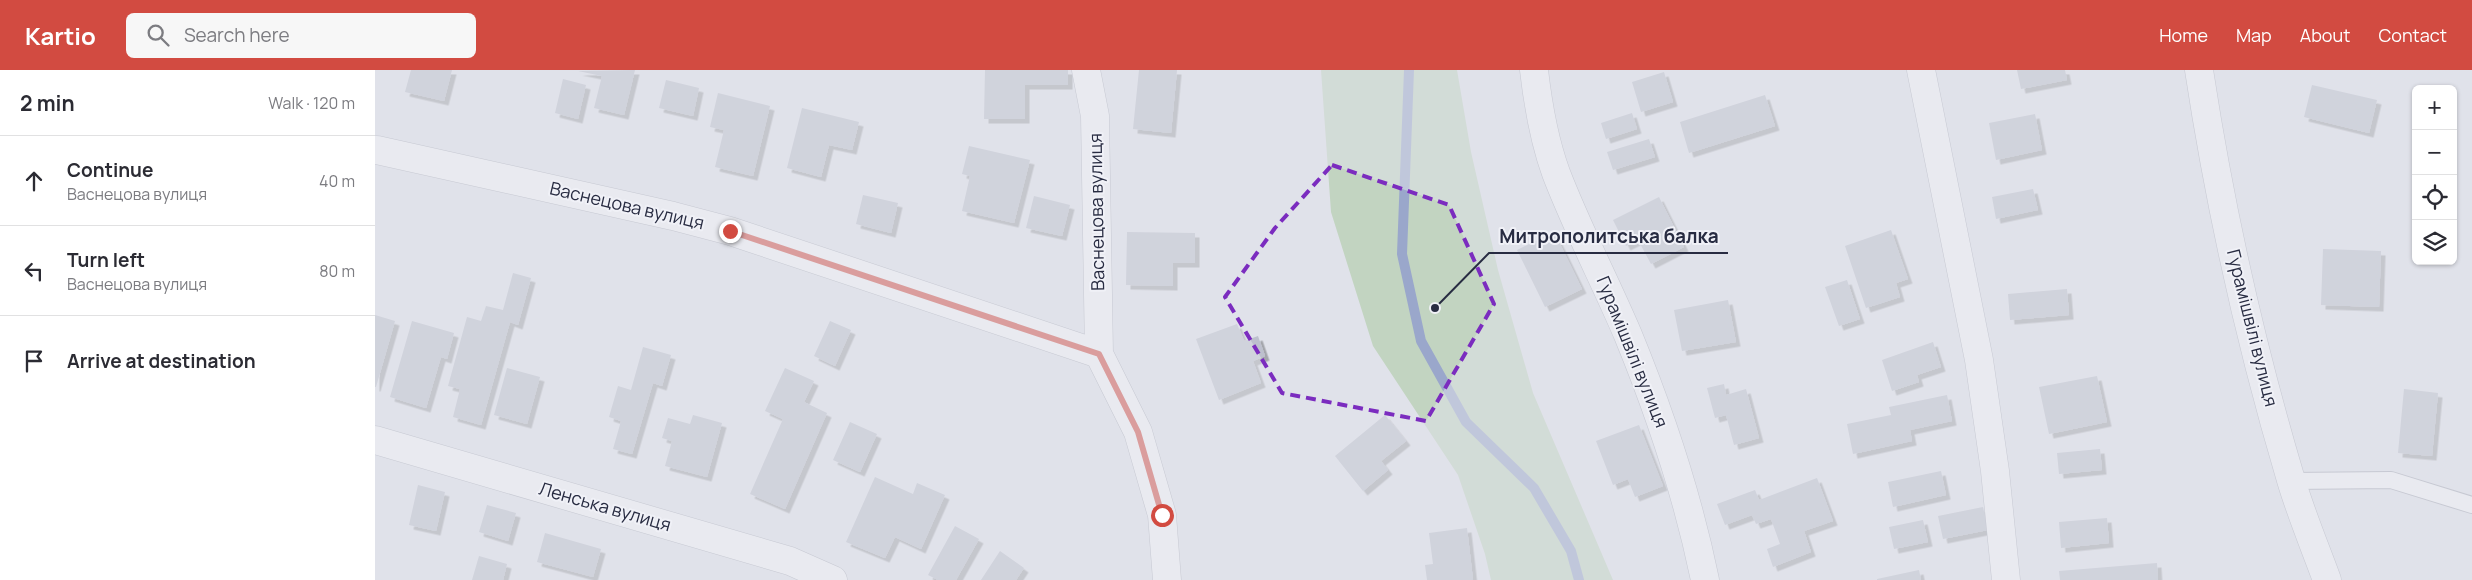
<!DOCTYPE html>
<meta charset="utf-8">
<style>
:root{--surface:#fff;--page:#f7f7f7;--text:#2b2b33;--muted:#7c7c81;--line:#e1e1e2;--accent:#d24b41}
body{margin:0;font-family:Manrope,sans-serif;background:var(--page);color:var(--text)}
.controls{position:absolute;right:15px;top:15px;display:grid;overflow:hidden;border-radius:8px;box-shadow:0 1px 4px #0004}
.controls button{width:45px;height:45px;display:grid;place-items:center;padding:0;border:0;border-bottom:1px solid var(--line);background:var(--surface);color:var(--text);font:25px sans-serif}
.stop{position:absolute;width:15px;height:15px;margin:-11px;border:4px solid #d24b41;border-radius:50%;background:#fff}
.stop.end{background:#d24b41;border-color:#fff;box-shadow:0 1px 5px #0008}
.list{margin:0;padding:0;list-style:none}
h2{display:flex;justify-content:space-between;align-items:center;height:65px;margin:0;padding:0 20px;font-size:21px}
h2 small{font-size:16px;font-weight:400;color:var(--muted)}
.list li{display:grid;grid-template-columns:32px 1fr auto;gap:15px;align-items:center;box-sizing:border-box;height:90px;padding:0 20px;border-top:1px solid var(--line)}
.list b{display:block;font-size:19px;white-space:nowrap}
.list p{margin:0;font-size:16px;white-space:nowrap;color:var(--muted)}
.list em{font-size:16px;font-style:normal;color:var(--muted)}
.icon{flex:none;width:28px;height:28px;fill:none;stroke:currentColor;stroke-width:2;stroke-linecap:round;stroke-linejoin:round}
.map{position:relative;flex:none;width:2097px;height:510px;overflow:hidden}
header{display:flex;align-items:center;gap:30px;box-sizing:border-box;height:70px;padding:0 25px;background:var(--accent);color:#fff}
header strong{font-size:24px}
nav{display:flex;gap:28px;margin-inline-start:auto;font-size:18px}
.search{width:350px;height:45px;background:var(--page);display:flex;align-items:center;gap:12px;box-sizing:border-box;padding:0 18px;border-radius:8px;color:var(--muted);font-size:19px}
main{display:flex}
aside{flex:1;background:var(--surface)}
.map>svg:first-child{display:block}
.green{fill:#c2d4c1}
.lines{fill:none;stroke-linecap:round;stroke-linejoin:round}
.stream{stroke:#9aa7cb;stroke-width:10}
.building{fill:#bdc0cd;filter:url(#shadow)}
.lane-casing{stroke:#a9abb8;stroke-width:18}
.street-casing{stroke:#a9abb8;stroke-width:29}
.lane{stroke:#f3f4f8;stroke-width:16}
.street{stroke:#f3f4f8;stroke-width:28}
.route{stroke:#d24b41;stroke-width:6}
.marked{fill:none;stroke:#7b2cbf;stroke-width:4;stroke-dasharray:10 6;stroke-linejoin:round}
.labels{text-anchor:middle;stroke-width:4;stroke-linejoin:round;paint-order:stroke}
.street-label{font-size:18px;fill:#282c42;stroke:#f0f1f7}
.leader{fill:none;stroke:#282c42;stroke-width:2}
.callout-dot{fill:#282c42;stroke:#f0f1f7;stroke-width:2}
.callout-label{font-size:19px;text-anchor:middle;font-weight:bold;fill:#282c42;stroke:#f0f1f7;stroke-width:4;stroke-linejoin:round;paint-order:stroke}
</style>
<header>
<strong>Kartio</strong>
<div class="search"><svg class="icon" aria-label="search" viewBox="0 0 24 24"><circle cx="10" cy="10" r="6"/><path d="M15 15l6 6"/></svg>Search here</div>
<nav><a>Home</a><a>Map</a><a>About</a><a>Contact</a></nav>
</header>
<main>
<aside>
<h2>2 min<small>Walk · 120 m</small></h2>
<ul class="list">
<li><svg class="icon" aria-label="ahead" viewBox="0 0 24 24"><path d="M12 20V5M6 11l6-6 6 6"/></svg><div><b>Continue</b><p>Васнецова вулиця</p></div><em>40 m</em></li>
<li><svg class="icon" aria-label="left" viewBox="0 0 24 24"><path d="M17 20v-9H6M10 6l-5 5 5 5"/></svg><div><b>Turn left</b><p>Васнецова вулиця</p></div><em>80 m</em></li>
<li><svg class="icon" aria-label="arrive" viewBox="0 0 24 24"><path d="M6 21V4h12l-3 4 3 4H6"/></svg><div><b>Arrive at destination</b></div></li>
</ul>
</aside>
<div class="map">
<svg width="2097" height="510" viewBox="0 0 2097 510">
<defs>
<filter id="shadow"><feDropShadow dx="4.5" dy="4.5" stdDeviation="0" flood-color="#0004"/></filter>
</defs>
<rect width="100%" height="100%" fill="#e0e2ea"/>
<path class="green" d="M 946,0 L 1082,0 L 1096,82 L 1123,200 L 1158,323 L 1238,510 L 1116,510 L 1110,484 L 1083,405 L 998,276 L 956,142 Z"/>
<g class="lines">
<path class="stream" d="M 1034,0 L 1027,184 L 1046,271 L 1091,352 L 1159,418 L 1196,481 L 1204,510"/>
</g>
<path class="building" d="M 36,0 L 77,0 L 69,31 L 30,22 Z
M 260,0 L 249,45 L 219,38 L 227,6 L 203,1 Z
M 610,0 L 693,0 L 693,15 L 650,15 L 650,49 L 609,49 Z
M 764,0 L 802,0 L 796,63 L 758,59 Z
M 1642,0 L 1690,0 L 1692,10 L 1646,19 Z
M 1289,2 L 1298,32 L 1266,42 L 1257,12 Z
M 188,9 L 211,15 L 203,49 L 180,43 Z
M 291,10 L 324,18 L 318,46 L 284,38 Z
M 1937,15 L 2002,30 L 1994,63 L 1929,47 Z
M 343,23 L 395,36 L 378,106 L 340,97 L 349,60 L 335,57 Z
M 1390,25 L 1400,56 L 1314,83 L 1305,52 Z
M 427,38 L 484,52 L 477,80 L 454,75 L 446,107 L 412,98 Z
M 1257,43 L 1262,59 L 1231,69 L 1226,53 Z
M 1660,44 L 1667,80 L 1621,90 L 1614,53 Z
M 1274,69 L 1280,87 L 1238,100 L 1232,82 Z
M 594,76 L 655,90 L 639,153 L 587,141 L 595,106 L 587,104 Z
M 1658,119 L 1663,140 L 1621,149 L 1617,127 Z
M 488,125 L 523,133 L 516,163 L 481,154 Z
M 659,126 L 695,135 L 687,166 L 651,158 Z
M 1284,127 L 1309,177 L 1276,194 L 1263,170 L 1251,176 L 1238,150 Z
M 1516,160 L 1533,209 L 1521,213 L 1525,227 L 1491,238 L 1470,176 Z
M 752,162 L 820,163 L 820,193 L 798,193 L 798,216 L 751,215 Z
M 1179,162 L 1207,219 L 1170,237 L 1142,180 Z
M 1948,179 L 2006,181 L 2004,237 L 1946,235 Z
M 138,203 L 156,208 L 143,255 L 135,252 L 106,355 L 78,347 L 85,319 L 73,316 L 92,247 L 106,251 L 111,236 L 128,240 Z
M 1472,210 L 1485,249 L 1464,256 L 1450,217 Z
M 1692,219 L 1694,245 L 1635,250 L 1633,224 Z
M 1353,230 L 1361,272 L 1307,281 L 1299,240 Z
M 0,245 L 20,251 L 1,317 L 0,317 Z
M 37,251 L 79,263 L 72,289 L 66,287 L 51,338 L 15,327 Z
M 455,251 L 476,260 L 460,296 L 439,286 Z
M 862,254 L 869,271 L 883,266 L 890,286 L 878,291 L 886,313 L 844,330 L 821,269 Z
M 1558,272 L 1566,297 L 1542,305 L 1544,312 L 1517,321 L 1507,290 Z
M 268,277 L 296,285 L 287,316 L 278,313 L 257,384 L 238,379 L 246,351 L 234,347 L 243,316 L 256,320 Z
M 132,298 L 165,307 L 152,354 L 119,345 Z
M 410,298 L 439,311 L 429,332 L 452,343 L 410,439 L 375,424 L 408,349 L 390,341 Z
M 1722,306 L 1732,352 L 1674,364 L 1664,317 Z
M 1349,314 L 1351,325 L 1371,319 L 1384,368 L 1359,375 L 1351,345 L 1340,348 L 1332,318 Z
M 2029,319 L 2063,323 L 2057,386 L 2023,383 Z
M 1572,325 L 1577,351 L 1535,360 L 1537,371 L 1478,384 L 1472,354 L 1516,345 L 1514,337 Z
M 318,345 L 347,353 L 332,407 L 290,396 L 297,371 L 287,368 L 293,348 L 315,354 Z
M 1010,345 L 1031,371 L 1006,391 L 1013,400 L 988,421 L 960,386 Z
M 475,352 L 502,364 L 485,402 L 458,390 Z
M 1264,355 L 1288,416 L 1260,427 L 1253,409 L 1238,415 L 1221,371 Z
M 1725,379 L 1727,400 L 1684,404 L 1682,383 Z
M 1566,401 L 1571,425 L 1518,437 L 1513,412 Z
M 500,407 L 538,424 L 542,413 L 570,425 L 546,479 L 520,467 L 510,488 L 471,472 Z
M 1442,408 L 1458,451 L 1429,461 L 1436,482 L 1398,497 L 1392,479 L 1405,474 L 1396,449 L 1381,454 L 1377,445 L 1350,455 L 1342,434 L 1380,420 L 1384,430 Z
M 43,415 L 70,422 L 61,461 L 34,455 Z
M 112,435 L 141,443 L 133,471 L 104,462 Z
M 1608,437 L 1613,460 L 1568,469 L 1563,446 Z
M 1732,448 L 1734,473 L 1686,478 L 1684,452 Z
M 1548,450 L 1553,472 L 1519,479 L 1514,457 Z
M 580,456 L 604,469 L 581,510 L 563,510 L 553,505 Z
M 1092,458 L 1098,510 L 1052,510 L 1050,495 L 1058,494 L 1054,463 Z
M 170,463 L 226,479 L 218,507 L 162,492 Z
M 625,481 L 649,498 L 641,510 L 606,510 Z
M 104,486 L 132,494 L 128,510 L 97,510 Z
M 1782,493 L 1783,510 L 1685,510 L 1684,501 Z
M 1544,500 L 1546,510 L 1502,510 L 1502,509 Z"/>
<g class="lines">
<g class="lane-casing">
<path id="lane" d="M 1916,411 L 2016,410 L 2097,435"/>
</g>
<g class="street-casing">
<path id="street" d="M 711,0 L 720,46 L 724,284 L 763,362 L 787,445 L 792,510
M 1159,0 C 1163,35 1169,70 1181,103 C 1202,158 1230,211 1253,265 C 1285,343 1313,427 1330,510
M 1546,0 L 1604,290 L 1620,401 L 1631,510
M 1824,0 C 1845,138 1876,276 1916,410 C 1926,444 1940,477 1952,510
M 2,80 L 298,146 L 355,161 L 724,284
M 0,370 L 415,491 L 458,510"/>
</g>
<use href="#lane" class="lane"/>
<use href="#street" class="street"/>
</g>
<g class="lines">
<path class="route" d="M 355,161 L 724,284 L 763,362 L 787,445"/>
</g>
<path d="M0 0H2097V510H0ZM 957,95 L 1074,135 L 1119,234 L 1051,351 L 907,323 L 850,227 L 900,158 Z" fill="#e0e2ea" fill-opacity=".55" fill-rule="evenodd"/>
<path class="marked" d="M 957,95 L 1074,135 L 1119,234 L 1051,351 L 907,323 L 850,227 L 900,158 Z"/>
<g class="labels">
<g class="street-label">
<text transform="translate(252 136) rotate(13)" y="6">Васнецова вулиця</text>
<text transform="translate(722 142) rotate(-91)" y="6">Васнецова вулиця</text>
<text transform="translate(1877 258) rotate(76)" y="6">Гурамішвілі вулиця</text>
<text transform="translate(1257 282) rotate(68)" y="6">Гурамішвілі вулиця</text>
<text transform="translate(230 437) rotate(16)" y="6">Ленська вулиця</text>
</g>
</g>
<path class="leader" d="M1060 238L1114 183H1353"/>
<circle class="callout-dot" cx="1060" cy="238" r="5"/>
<g class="callout-label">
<text x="1234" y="173">Митрополитська балка</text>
</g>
</svg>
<div class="controls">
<button>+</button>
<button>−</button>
<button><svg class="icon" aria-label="locate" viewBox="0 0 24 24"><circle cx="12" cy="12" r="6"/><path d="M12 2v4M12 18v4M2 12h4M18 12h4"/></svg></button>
<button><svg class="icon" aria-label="layers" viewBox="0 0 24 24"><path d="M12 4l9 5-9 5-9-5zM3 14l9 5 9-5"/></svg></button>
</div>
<div class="stop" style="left:787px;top:445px"></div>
<div class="stop end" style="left:355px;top:161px"></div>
</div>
</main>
